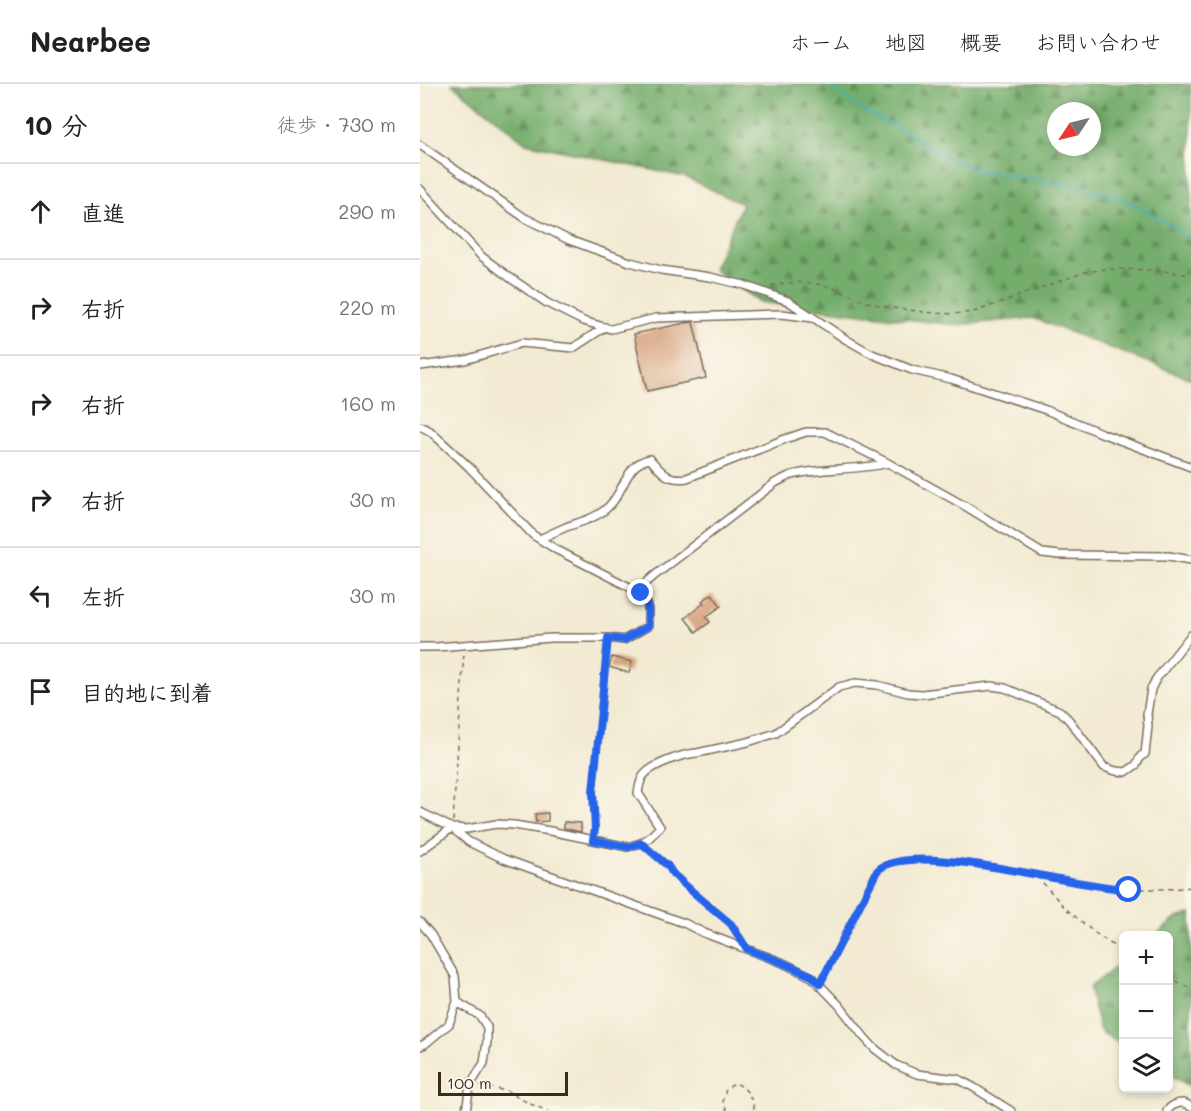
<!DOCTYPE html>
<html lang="ja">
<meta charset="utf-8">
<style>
:root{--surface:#fff;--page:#f6f6f6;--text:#202124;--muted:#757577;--line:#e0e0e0}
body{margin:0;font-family:Mali,"Klee One",sans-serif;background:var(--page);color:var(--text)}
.controls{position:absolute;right:18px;bottom:18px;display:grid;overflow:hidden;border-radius:9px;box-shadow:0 3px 9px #0003}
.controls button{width:54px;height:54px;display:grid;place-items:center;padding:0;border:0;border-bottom:2px solid var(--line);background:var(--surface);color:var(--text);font:30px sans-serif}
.compass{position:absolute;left:627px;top:18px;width:54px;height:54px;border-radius:50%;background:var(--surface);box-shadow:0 3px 9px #0003;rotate:235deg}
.scale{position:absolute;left:18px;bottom:15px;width:130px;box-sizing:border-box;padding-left:6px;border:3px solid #3b2a1e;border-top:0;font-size:16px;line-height:21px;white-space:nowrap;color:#3b2a1e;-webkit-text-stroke:4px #fbf7ec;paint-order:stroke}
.stop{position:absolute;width:18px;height:18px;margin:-14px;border:4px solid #2563eb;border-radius:50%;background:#fff}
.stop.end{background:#2563eb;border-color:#fff;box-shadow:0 2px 6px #0008}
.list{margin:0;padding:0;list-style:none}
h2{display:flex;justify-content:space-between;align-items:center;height:78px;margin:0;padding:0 24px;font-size:26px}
h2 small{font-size:20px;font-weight:400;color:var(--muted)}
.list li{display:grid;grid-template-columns:39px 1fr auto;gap:18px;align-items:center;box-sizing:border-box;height:96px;padding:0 24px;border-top:2px solid var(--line)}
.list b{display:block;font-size:22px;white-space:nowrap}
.list em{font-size:20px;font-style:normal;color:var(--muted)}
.icon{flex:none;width:33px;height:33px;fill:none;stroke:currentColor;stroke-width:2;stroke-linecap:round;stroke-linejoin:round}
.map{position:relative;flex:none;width:771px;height:1027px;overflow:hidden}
header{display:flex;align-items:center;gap:36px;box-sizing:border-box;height:84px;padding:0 30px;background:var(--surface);border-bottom:2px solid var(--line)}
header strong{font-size:28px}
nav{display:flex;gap:33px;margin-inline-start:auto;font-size:21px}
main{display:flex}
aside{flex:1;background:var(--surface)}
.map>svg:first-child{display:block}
.forest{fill:url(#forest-firs);stroke:#586c45;stroke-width:1.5;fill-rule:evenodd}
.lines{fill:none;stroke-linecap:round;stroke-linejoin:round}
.stream{stroke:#40adbe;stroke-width:2}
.building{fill:#d8a683}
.minor-casing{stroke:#7b6d5d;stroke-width:10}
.path{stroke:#7b6d5d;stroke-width:1.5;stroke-dasharray:4.5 4.5;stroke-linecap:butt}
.minor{stroke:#fff;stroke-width:7}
.route{stroke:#2563eb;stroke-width:8}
</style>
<header>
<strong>Nearbee</strong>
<nav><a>ホーム</a><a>地図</a><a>概要</a><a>お問い合わせ</a></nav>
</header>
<main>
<aside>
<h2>10 分<small>徒歩 · 730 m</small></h2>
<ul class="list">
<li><svg class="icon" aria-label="ahead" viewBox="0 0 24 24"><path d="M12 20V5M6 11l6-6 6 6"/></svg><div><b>直進</b></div><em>290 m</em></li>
<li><svg class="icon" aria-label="right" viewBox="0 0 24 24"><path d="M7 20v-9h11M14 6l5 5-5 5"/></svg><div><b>右折</b></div><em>220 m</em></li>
<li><svg class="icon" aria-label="right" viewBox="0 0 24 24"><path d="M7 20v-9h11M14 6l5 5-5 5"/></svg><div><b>右折</b></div><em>160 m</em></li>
<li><svg class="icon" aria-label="right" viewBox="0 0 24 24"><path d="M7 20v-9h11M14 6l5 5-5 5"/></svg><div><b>右折</b></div><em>30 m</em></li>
<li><svg class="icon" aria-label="left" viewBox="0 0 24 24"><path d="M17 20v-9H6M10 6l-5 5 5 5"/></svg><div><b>左折</b></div><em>30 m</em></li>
<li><svg class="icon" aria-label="arrive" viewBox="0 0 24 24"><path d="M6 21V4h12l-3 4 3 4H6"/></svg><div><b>目的地に到着</b></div></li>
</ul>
</aside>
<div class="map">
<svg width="771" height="1027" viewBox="0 0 771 1027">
<defs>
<pattern id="forest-firs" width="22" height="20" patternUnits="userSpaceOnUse" patternTransform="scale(1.5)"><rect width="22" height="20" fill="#74ad6c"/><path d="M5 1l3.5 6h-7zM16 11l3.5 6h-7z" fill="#608d58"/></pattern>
</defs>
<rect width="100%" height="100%" fill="#fbf7ec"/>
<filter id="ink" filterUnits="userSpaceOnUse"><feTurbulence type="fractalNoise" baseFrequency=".0167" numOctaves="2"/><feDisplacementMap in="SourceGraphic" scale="12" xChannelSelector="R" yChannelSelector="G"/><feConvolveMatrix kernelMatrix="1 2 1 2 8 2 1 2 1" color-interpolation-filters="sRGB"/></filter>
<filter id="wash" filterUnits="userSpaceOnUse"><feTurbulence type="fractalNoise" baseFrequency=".008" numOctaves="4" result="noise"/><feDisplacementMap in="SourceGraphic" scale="24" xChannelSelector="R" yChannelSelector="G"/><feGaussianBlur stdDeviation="1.35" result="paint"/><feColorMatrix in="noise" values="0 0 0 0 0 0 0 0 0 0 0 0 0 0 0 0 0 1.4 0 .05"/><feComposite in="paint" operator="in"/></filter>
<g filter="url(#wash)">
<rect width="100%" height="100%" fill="#f2ead2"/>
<path class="forest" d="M 32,0 L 771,0 L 771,295 L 613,234 L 536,241 L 340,218 L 293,185 L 322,120 L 265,93 L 106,59 ZM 636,27 L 672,27 L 672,63 L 636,63 Z
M 771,830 L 771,1003 L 749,990 L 748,852 L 736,851 L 757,834 Z
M 703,877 L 703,962 L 680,947 L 669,904 Z"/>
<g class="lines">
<path class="stream" d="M 406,0 L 450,30 L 476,43 L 534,77 L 554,85 L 670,105 L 696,112 L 722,124 L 771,154"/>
</g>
<g id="blocks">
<path class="building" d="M 273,238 L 286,294 L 227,307 L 214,250 L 265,239 Z
M 292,510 L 301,522 L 286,533 L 290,538 L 276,548 L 265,534 L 284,519 L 282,517 Z
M 192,573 L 212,578 L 209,589 L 189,583 Z
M 128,729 L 128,737 L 116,738 L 115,730 Z
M 144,738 L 161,739 L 161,748 L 144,744 Z"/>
</g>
</g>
<g filter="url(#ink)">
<use href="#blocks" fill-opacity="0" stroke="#7b6d5d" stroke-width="1.5"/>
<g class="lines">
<g class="minor-casing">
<path id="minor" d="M 0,61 L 105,134 L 149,156 L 210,178 L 241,186 L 290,193 L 324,201 L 368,217 L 427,256 L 452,270 L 492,286 L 531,295 L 626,326 L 681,349 L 771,383
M 0,105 L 61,172 L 89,193 L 127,219 L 163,237 L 191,245 L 236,234 L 362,230 L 393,234
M 0,282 L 45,276 L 102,259 L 153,264 L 185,243
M 0,342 L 10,347 L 49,383 L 113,451 L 137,466 L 221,509 L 228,522 L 228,542 L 204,556 L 188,554 L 131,554 L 16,563 L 0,563
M 120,455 C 128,451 137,447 146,443 C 160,438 177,434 188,423 C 205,408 205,379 230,375 C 242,389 248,397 267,394 L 365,355 L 386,348 L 405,348 L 468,379 L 545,422 L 622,469 L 640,471 L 749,472 L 771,476
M 217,507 L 234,492 L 355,399 C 361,396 366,393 372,391 C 403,383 437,387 468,379
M 0,728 L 32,744 L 47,745 L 76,740 L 94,741 L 130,747 L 208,763 L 221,759 L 229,754 L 240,743 L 218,709 C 219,704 220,695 224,691 C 233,680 263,670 277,669 L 328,658 L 356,649 L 419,603 L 435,599 L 457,601 L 488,609 L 502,610 L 571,602 L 585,604 L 640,627 L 649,636 L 684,683 L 696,687 L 706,688 L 716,681 L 721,672 L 725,670 L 728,642 L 727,630 L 731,605 L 736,595 L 771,551
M 32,744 L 49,758 L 84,775 L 264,839 L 284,849 L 361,878 L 392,893 L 419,921 L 444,953 L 454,964 L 476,981 L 497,990 L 538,995 L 553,1003 L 591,1027
M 0,767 L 32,744
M 0,838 L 11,851 L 35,892 L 37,918 L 29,940 L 5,960 L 0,962
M 37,918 L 60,932 L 67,943 L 67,957 L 64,979 L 50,1001 L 46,1027
M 747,1027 C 753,1019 763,1016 771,1023"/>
</g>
<path class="path" d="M 351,202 C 372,196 398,198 419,206 C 427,209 435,214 444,217 C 458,222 474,224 489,226 C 512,229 534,232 557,227 L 665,188 L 686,185 L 737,186 L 771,191
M 33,737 L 44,568
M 175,747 L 173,708 L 188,561
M 226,764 C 242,778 256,793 272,807 C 290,823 306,832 320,853
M 617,792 L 645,824 L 675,849 L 704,869
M 404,893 L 457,787 C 486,758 649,798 693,804 C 705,806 717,805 730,805 C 744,805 757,805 771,803
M 748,895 L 771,904
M 60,1002 L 87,1007 L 108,1019 L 128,1027
M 307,1027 L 303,1017 L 306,1005 L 316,999 C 330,1007 330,1012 335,1027"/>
<use href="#minor" class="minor"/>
</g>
</g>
<g class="lines" filter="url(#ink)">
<path class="route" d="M 221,509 L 228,522 L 228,542 L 204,556 L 188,554 L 173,708 L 175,745 L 173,756 L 208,763 L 221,759 L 248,782 L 253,790 L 274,809 L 311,840 L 327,865 L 361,878 L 392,892 L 400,900 L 457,787 C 482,762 584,785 618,791 C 648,797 678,802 709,806"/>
</g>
</svg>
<div class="controls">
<button>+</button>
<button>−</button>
<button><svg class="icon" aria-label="layers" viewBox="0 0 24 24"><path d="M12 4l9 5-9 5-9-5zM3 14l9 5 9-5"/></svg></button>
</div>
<svg class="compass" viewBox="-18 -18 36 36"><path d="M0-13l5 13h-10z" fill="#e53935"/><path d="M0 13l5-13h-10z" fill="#757577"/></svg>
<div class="scale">100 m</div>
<div class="stop" style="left:709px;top:806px"></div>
<div class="stop end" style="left:221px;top:509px"></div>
</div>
</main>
